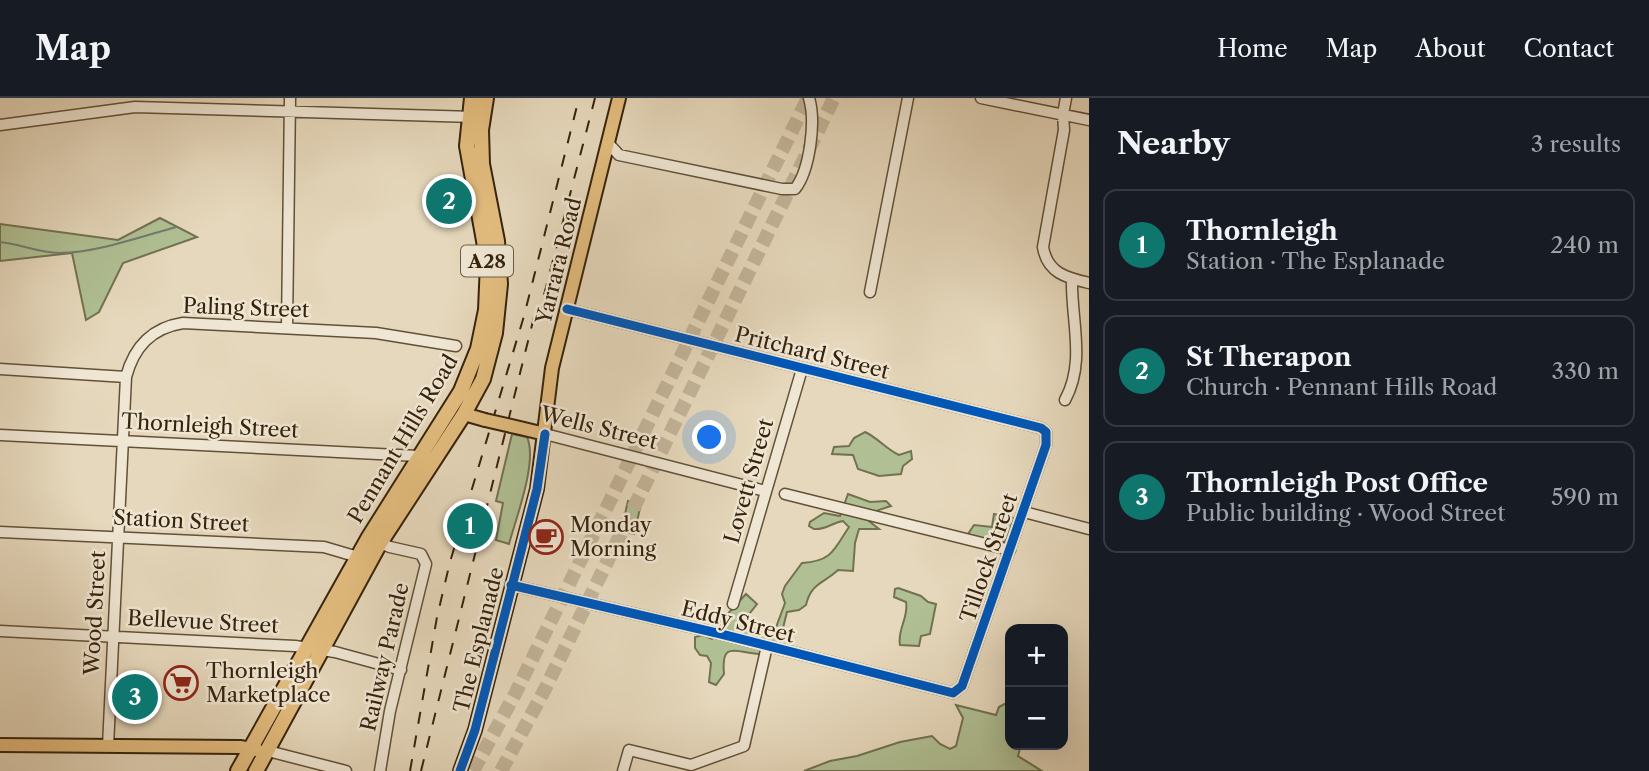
<!DOCTYPE html>
<meta charset="utf-8">
<style>
:root{--surface:#171b24;--page:#242831;--text:#f1f3f6;--muted:#9ea1a6;--line:#363941;--accent:#0f766e}
body{margin:0;font-family:"Libre Caslon Text",serif;background:var(--page);color:var(--text)}
.controls{position:absolute;right:21px;bottom:21px;display:grid;overflow:hidden;border-radius:14px;box-shadow:0 7px 28px #0002}
.controls button{width:63px;height:63px;display:grid;place-items:center;padding:0;border:0;border-bottom:2px solid var(--line);background:var(--surface);color:var(--text);font:35px sans-serif}
.you{position:absolute;left:710px;top:340px;width:24px;height:24px;margin:-18px;border:5px solid #fff;border-radius:50%;background:#1a73e8;box-shadow:0 0 0 10px #1a73e833}
.badge{display:grid;place-items:center;width:46px;height:46px;border-radius:50%;background:var(--accent);color:#fff;font-size:23px;font-weight:700}
.pin{position:absolute;translate:-50% -50%;border:4px solid #fff;box-shadow:0 2px 7px #0006}
.list{margin:0;padding:0;list-style:none}
h2{display:flex;justify-content:space-between;align-items:center;height:91px;margin:0;padding:0 28px;font-size:30px}
h2 small{font-size:23px;font-weight:400;color:var(--muted)}
.list li{display:grid;grid-template-columns:46px 1fr auto;gap:21px;align-items:center;box-sizing:border-box;height:112px;margin:0 14px 14px;padding:0 14px;border:2px solid var(--line);border-radius:14px}
.list b{display:block;font-size:26px;white-space:nowrap}
.list p{margin:0;font-size:23px;white-space:nowrap;color:var(--muted)}
.list em{font-size:23px;font-style:normal;color:var(--muted)}
.map{position:relative;flex:none;width:1089px;height:673px;overflow:hidden}
header{display:flex;align-items:center;gap:42px;box-sizing:border-box;height:98px;padding:0 35px;background:var(--surface);border-bottom:2px solid var(--line)}
header strong{font-size:33px}
nav{display:flex;gap:38px;margin-inline-start:auto;font-size:24px}
main{display:flex}
aside{flex:1;background:var(--surface)}
.map>svg:first-child{display:block}
.green{fill:#b0c094;stroke:#737250;stroke-width:2}
.lines{fill:none;stroke-linecap:round;stroke-linejoin:round}
.stream{stroke:#707d70;stroke-width:2}
.highway-tunnel{stroke:#c3b499;stroke-width:14;stroke-dasharray:14 7;stroke-linecap:butt}
.minor-casing{stroke:#625038;stroke-width:13}
.major-casing{stroke:#36230c;stroke-width:16}
.highway-casing{stroke:#36230c;stroke-width:18}
.minor{stroke:#efe6d3;stroke-width:10}
.major{stroke:#e3bc7e;stroke-width:12}
.highway{stroke:#e3bc7e;stroke-width:14}
.rail{stroke:#36230c;stroke-width:2;stroke-dasharray:12 12;stroke-linecap:butt}
.major-bridge-casing{stroke:#36230c;stroke-width:16;stroke-linecap:butt}
.major-bridge{stroke:#e3bc7e;stroke-width:12}
.cycleway-casing{stroke:#efe6d3;stroke-width:13}
.cycleway{stroke:#0057b8;stroke-width:9}
.labels{text-anchor:middle;stroke-width:5;stroke-linejoin:round;paint-order:stroke}
.shield{fill:#efe6d3;stroke:#6e5e48;stroke-width:2}
.shield-label{font-size:19px;font-weight:bold;fill:#36230c}
.street-label{font-size:21px;fill:#36230c;stroke:#efe6d3}
.poi-label{font-size:21px;fill:#36230c;stroke:#efe6d3;text-anchor:start}
</style>
<header>
<strong>Map</strong>
<nav><a>Home</a><a>Map</a><a>About</a><a>Contact</a></nav>
</header>
<main>
<div class="map">
<svg width="1089" height="673" viewBox="0 0 1089 673">
<rect width="100%" height="100%" fill="#e6d8bc"/>
<filter id="stains"><feTurbulence type="fractalNoise" baseFrequency=".00286" numOctaves="4"/><feColorMatrix values="0 0 0 0 .2 0 0 0 0 .09 0 0 0 0 .02 0 0 0 .5 -.17"/></filter>
<radialGradient id="worn" r=".72"><stop offset=".6" stop-color="#630" stop-opacity="0"/><stop offset="1" stop-color="#630" stop-opacity=".3"/></radialGradient>
<path class="green" d="M 160,120 L 197,139 L 123,165 L 99,214 L 86,222 L 72,155 L 0,163 L 0,126 L 118,142 Z
M 865,334 C 878,340 886,351 899,357 L 911,353 L 912,361 L 903,368 L 901,376 L 879,378 L 858,371 L 853,357 L 832,356 L 834,349 L 849,348 L 854,340 Z
M 512,336 L 527,339 C 538,363 516,420 509,446 L 496,442 L 503,405 L 496,403 Z
M 848,396 L 870,404 L 886,403 L 891,408 C 882,411 870,413 869,423 L 879,431 L 859,431 L 855,445 L 853,473 L 838,472 C 823,486 811,485 806,507 L 799,512 L 787,514 L 779,546 L 765,550 L 759,556 C 734,554 721,543 724,576 L 716,587 L 709,584 L 711,565 L 707,558 L 700,557 L 695,550 L 695,539 L 703,537 L 712,541 L 722,522 L 746,496 L 757,506 L 742,525 L 769,537 L 775,532 L 785,505 L 782,496 L 785,488 L 802,465 C 833,463 834,451 849,429 L 843,423 C 831,425 826,432 814,431 L 809,428 L 810,424 L 824,415 L 840,418 Z
M 628,403 L 641,406 L 634,436 L 621,433 Z
M 994,416 L 1014,420 L 1005,443 L 1000,446 L 973,439 L 968,436 L 974,427 L 992,429 Z
M 898,490 L 921,498 L 928,504 L 936,506 L 930,536 L 921,538 L 919,548 L 900,547 C 897,531 909,520 906,504 L 894,499 L 895,491 Z
M 1010,603 L 1010,647 L 1021,647 L 1018,658 L 1042,673 L 804,673 L 830,663 L 857,658 L 900,644 L 932,638 L 940,646 L 950,651 L 956,648 L 963,620 L 956,607 L 996,617 L 999,609 Z"/>
<g class="lines">
<path class="stream" d="M 0,144 C 20,146 39,155 59,155 C 95,155 140,139 176,129"/>
<path class="highway-tunnel" d="M 473,673 L 515,596 L 808,0
M 501,673 L 544,593 L 834,0"/>
<g class="minor-casing">
<path id="minor" d="M 981,0 L 1089,22
M 1066,0 L 1063,16 L 1064,32 L 1043,149 C 1047,175 1067,180 1089,185
M 0,27 L 135,9 L 474,19
M 608,45 L 619,57 L 782,91 L 795,91 C 810,72 816,23 809,0
M 870,194 L 908,0
M 287,230 L 290,0
M 0,271 L 126,279
M 1065,302 C 1086,264 1071,222 1072,182
M 545,336 L 765,393
M 0,337 L 418,358
M 785,396 L 1010,452
M 1024,414 L 1089,431
M 0,434 L 324,449 L 358,459
M 511,487 L 721,536 L 953,595 L 962,588 L 1046,347 L 1046,334 L 1041,330 L 567,211
M 733,506 L 802,271
M 0,533 L 295,548 L 335,554 L 401,572
M 108,648 L 126,279 C 134,249 151,230 183,225 L 376,235 L 456,248
M 268,653 L 346,673
M 380,673 L 390,613 L 426,466 L 421,456 L 390,449 L 380,445
M 623,673 L 629,652 L 691,667 L 744,648 L 767,548"/>
</g>
<g class="major-casing">
<path id="major" d="M 464,316 L 485,322
M 520,330 L 545,336
M 0,647 L 240,649 L 257,652
M 460,673 L 475,632 L 537,391 L 552,270 L 619,0"/>
</g>
<g class="highway-casing">
<path id="highway" d="M 238,673 L 369,439 L 461,293 L 478,251 L 486,212 L 488,165 L 467,48 L 472,0
M 256,673 L 380,445 L 464,316 L 483,281 L 495,235 L 500,186 L 497,143 L 482,66 L 481,32 L 486,0"/>
</g>
<use href="#minor" class="minor"/>
<use href="#major" class="major"/>
<use href="#highway" class="highway"/>
<path class="rail" d="M 538,220 L 595,0
M 410,673 L 437,519 L 450,464 L 524,218 L 579,0
M 421,673 L 536,211"/>
<g class="major-bridge-casing">
<path id="major-bridge" d="M 485,322 L 520,330"/>
</g>
<use href="#major-bridge" class="major-bridge"/>
<g class="cycleway-casing">
<path id="cycleway" d="M 511,487 L 721,536 L 953,595 L 962,588 L 1046,347 L 1046,334 L 1041,330 L 567,211
M 460,673 L 475,632 L 537,391 L 545,336"/>
</g>
<use href="#cycleway" class="cycleway"/>
</g>
<defs>
<g id="cafe-ring" transform="scale(1.75)"><circle r="9.5" fill="#efe6d3" stroke="#8f2418" stroke-width="1.5"/><path d="M-5.5-4.5H6V0H3Q3 3.5 0 3.5H-2.5Q-5.5 3.5-5.5 0ZM3-3.2v2h1.7v-2ZM-6 4.5H4V6H-6Z" fill="#8f2418"/></g>
<g id="supermarket-ring" transform="scale(1.75)"><circle r="9.5" fill="#efe6d3" stroke="#8f2418" stroke-width="1.5"/><path d="M-6-5.5h2.5l.6 2H6L4.5 2H-2.5L-4.4-4H-6ZM-1.5 3.2a1.3 1.3 0 1 0 .1 0ZM3 3.2a1.3 1.3 0 1 0 .1 0Z" fill="#8f2418"/></g>
</defs>
<g fill-rule="evenodd">
<use href="#cafe-ring" x="546" y="439"/>
<use href="#supermarket-ring" x="181" y="585"/>
</g>
<g class="labels">
<rect class="shield" x="461" y="147.5" width="52" height="31" rx="5"/>
<g class="shield-label">
<text x="487" y="170">A28</text>
</g>
<g class="street-label">
<text transform="translate(559 163) rotate(-76)" y="7">Yarrara Road</text>
<text transform="translate(246 210) rotate(2)" y="7">Paling Street</text>
<text transform="translate(812 255) rotate(14)" y="7">Pritchard Street</text>
<text transform="translate(210 328) rotate(3)" y="7">Thornleigh Street</text>
<text transform="translate(599 330) rotate(14)" y="7">Wells Street</text>
<text transform="translate(403 341) rotate(-59)" y="7">Pennant Hills Road</text>
<text transform="translate(749 383) rotate(-74)" y="7">Lovett Street</text>
<text transform="translate(181 423) rotate(3)" y="7">Station Street</text>
<text transform="translate(989 460) rotate(-71)" y="7">Tillock Street</text>
<text transform="translate(95 515) rotate(-87)" y="7">Wood Street</text>
<text transform="translate(203 524) rotate(3)" y="7">Bellevue Street</text>
<text transform="translate(738 524) rotate(14)" y="7">Eddy Street</text>
<text transform="translate(479 542) rotate(-76)" y="7">The Esplanade</text>
<text transform="translate(385 559) rotate(-77)" y="7">Railway Parade</text>
</g>
<g class="poi-label">
<text x="570" y="434">Monday<tspan x="570" dy="24">Morning</tspan></text>
<text x="206" y="580">Thornleigh<tspan x="206" dy="24">Marketplace</tspan></text>
</g>
</g>
<rect width="100%" height="100%" filter="url(#stains)"/>
<rect width="100%" height="100%" fill="url(#worn)"/>
</svg>
<div class="controls">
<button>+</button>
<button>−</button>
</div>
<div class="you"></div>
<div class="pin badge" style="left:470px;top:428px">1</div>
<div class="pin badge" style="left:449px;top:103px">2</div>
<div class="pin badge" style="left:135px;top:599px">3</div>
</div>
<aside>
<h2>Nearby<small>3 results</small></h2>
<ul class="list">
<li><span class="badge">1</span><div><b>Thornleigh</b><p>Station · The Esplanade</p></div><em>240 m</em></li>
<li><span class="badge">2</span><div><b>St Therapon</b><p>Church · Pennant Hills Road</p></div><em>330 m</em></li>
<li><span class="badge">3</span><div><b>Thornleigh Post Office</b><p>Public building · Wood Street</p></div><em>590 m</em></li>
</ul>
</aside>
</main>
